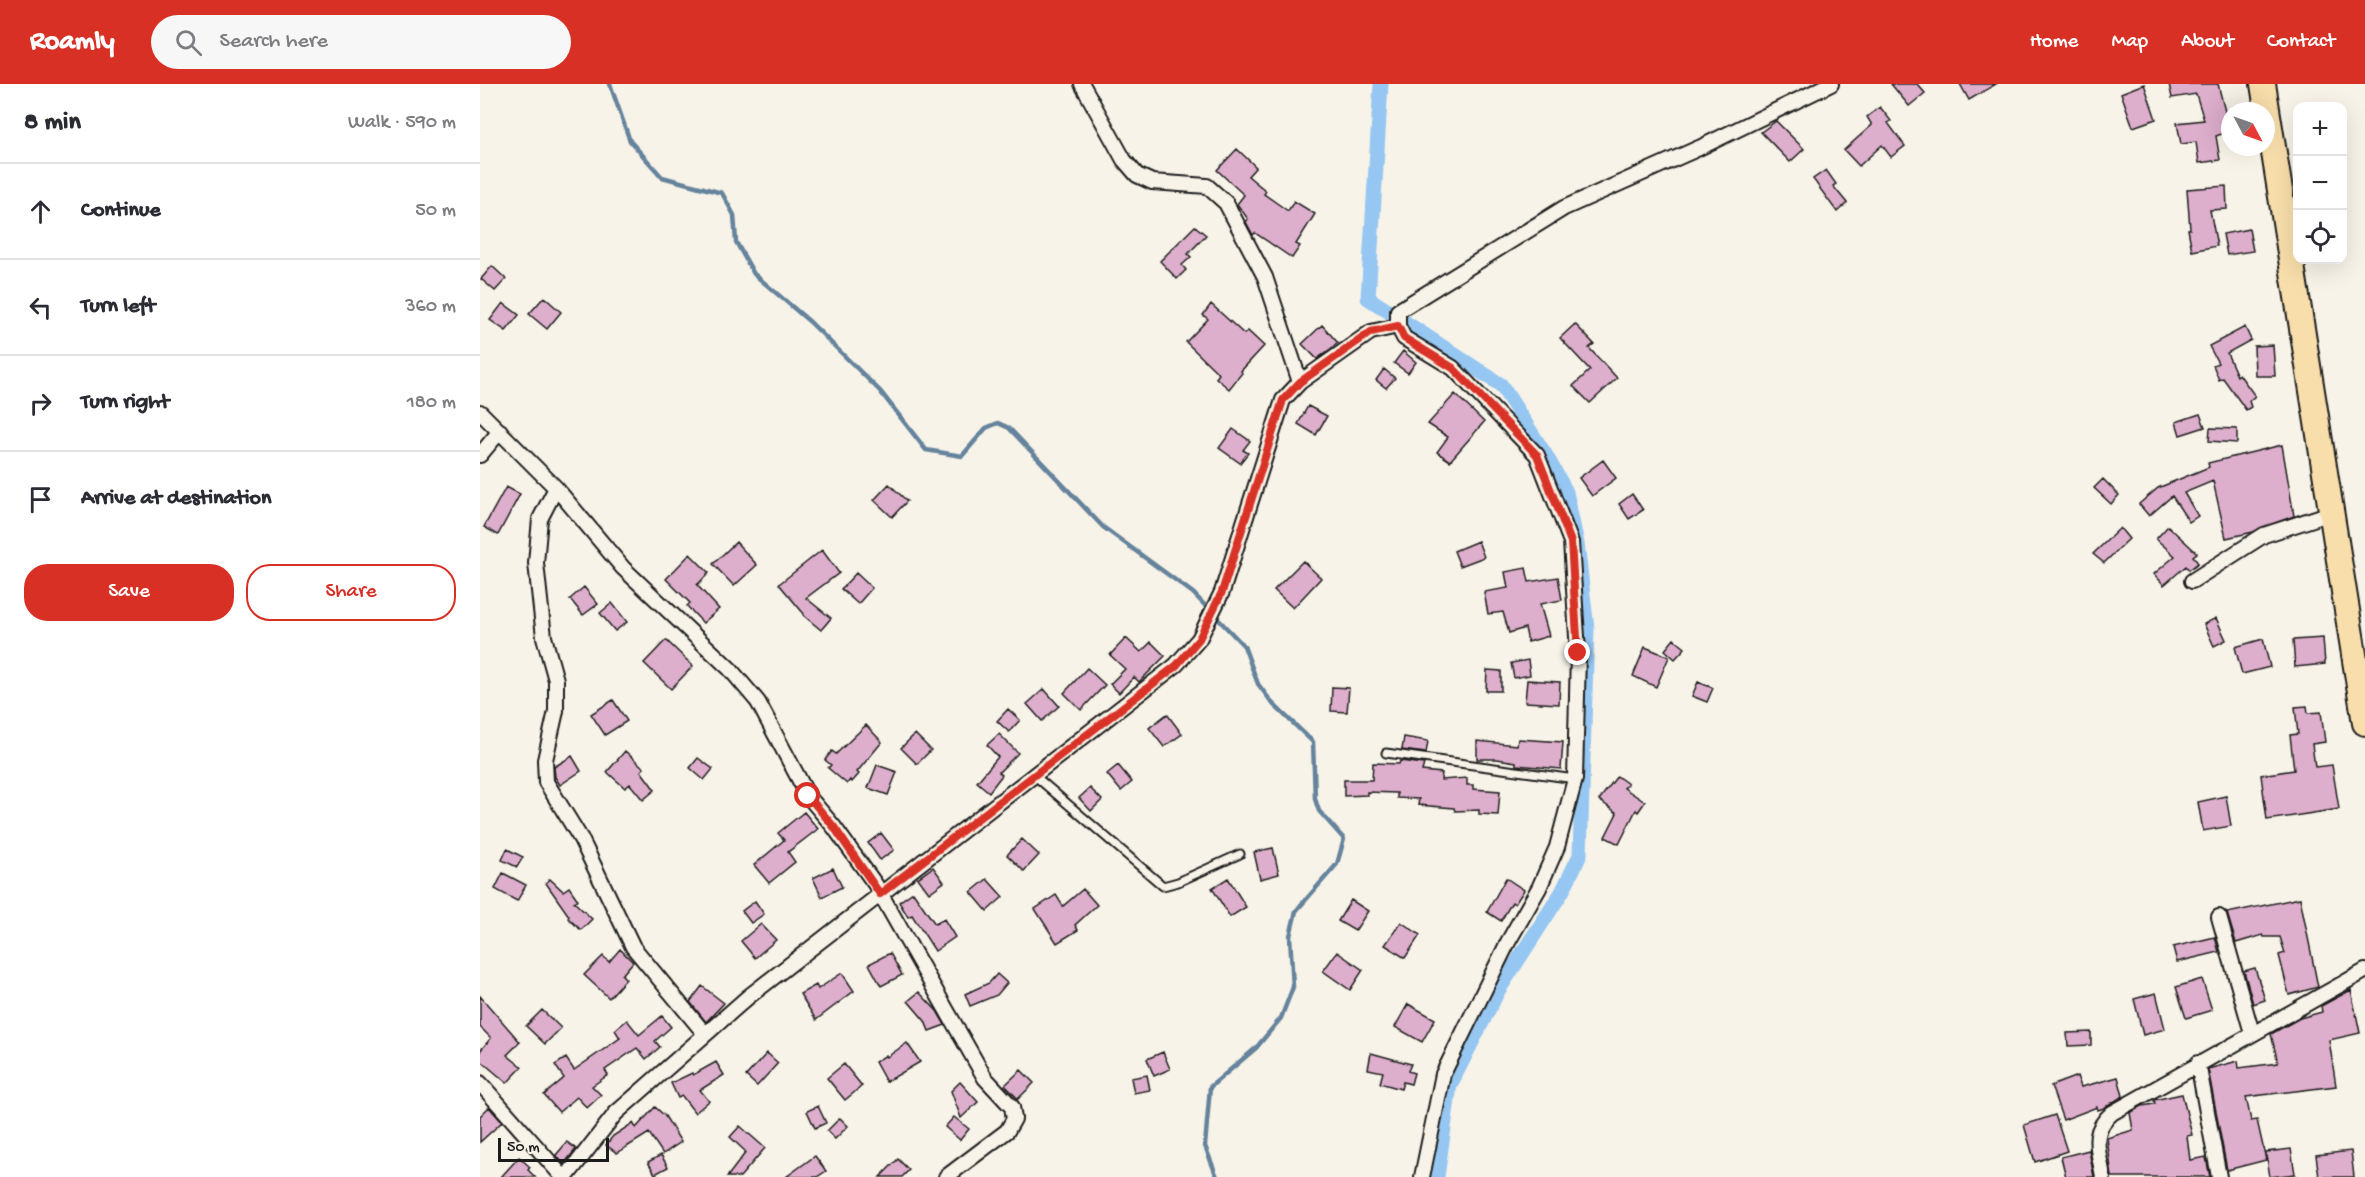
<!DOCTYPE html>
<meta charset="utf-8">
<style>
:root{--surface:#fff;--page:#f7f7f7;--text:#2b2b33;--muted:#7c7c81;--line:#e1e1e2;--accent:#d93025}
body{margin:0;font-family:"Gochi Hand",sans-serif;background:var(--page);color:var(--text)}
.controls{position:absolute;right:18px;top:18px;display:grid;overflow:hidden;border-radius:12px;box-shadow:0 6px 24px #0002}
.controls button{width:54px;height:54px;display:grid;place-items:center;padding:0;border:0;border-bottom:2px solid var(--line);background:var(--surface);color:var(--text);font:30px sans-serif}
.compass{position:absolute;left:1741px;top:18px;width:54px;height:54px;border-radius:50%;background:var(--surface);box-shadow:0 6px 24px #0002;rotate:131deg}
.scale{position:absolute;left:18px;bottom:15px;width:111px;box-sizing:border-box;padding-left:6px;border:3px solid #1c1c1c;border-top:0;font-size:16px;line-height:21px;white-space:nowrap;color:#1c1c1c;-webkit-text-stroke:4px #f7f3e8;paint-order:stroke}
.stop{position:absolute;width:18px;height:18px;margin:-14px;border:4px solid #d93025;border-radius:50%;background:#fff}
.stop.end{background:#d93025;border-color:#fff;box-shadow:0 2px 6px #0008}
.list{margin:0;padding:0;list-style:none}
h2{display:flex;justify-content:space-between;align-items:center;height:78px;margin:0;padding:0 24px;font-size:26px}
h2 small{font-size:20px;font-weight:400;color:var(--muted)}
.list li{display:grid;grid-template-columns:39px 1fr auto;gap:18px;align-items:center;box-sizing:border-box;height:96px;padding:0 24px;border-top:2px solid var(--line)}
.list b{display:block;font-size:22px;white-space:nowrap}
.list em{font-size:20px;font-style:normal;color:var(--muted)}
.actions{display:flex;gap:12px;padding:18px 24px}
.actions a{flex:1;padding:14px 0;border:2px solid var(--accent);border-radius:24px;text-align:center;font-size:21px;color:var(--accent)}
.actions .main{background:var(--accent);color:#fff}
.icon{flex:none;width:33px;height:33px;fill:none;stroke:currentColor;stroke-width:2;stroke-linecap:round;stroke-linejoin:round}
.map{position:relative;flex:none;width:1885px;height:1093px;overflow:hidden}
header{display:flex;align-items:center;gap:36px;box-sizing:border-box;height:84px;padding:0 30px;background:var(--accent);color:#fff}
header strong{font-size:28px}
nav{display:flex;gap:33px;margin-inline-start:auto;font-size:21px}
.search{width:420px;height:54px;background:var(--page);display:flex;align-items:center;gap:15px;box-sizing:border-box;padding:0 21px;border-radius:33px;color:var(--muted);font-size:22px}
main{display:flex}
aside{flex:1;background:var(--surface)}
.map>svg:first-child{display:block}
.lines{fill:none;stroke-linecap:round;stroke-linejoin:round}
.stream{stroke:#65839c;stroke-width:4.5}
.canal{stroke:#95c7f2;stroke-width:15}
.building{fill:#deaecd;stroke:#1c1c1c;stroke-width:1.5}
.lane-casing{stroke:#1c1c1c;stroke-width:11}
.street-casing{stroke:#1c1c1c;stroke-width:18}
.highway-casing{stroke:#1c1c1c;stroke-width:28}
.lane{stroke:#f7f3e8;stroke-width:7}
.street{stroke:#f7f3e8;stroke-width:14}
.highway{stroke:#f8deab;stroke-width:24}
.route{stroke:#d93025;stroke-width:8}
</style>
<header>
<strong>Roamly</strong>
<div class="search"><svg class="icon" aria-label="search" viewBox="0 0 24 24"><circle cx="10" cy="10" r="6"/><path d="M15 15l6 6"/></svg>Search here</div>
<nav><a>Home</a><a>Map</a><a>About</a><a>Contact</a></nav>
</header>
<main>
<aside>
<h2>8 min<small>Walk · 590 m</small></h2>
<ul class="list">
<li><svg class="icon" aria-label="ahead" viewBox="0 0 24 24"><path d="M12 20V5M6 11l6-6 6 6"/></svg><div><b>Continue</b></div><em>50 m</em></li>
<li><svg class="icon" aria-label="left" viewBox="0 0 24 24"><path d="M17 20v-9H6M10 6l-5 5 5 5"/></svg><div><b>Turn left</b></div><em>360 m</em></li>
<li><svg class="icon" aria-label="right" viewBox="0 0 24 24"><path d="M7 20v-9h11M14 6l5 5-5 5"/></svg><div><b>Turn right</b></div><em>180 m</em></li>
<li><svg class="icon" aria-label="arrive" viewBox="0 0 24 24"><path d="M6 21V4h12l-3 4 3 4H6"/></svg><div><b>Arrive at destination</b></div></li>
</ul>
<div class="actions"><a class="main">Save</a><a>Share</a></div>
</aside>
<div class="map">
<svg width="1885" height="1093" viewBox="0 0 1885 1093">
<rect width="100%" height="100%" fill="#f7f3e8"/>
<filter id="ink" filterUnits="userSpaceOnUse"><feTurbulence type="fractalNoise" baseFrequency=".0167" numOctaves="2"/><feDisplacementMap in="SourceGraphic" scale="12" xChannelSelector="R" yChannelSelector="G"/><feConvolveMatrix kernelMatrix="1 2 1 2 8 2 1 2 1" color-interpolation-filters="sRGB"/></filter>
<g filter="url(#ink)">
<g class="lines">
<path class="stream" d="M 130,0 L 150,57 L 182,93 L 242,109 L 254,131 L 256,158 L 274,190 L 330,238 L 400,307 L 446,366 L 482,372 L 506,344 L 518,339 L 529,344 L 623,443 L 713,509 L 764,562 L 778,600 L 793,620 L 833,658 L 835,715 L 839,727 L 864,755 L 857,780 L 816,827 L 810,852 L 813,903 L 801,934 L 776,964 L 730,1003 L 725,1062 L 737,1093"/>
<path class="canal" d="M 901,0 L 888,214 L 1021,301 L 1065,370 L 1086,408 L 1097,460 L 1107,545 L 1100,771 L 1082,808 L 1018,907 L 970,1001 L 957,1093"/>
</g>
<path class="building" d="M 1411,0 L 1437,0 L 1445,9 L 1429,22 Z
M 1480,0 L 1516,0 L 1489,16 Z
M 1664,0 L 1676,35 L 1653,43 L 1641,9 Z
M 1689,0 L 1738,0 L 1750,47 L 1736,52 L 1740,76 L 1719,79 L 1716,58 L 1701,60 L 1697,39 L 1724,36 L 1716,10 L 1692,14 Z
M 1400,23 L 1411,37 L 1408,39 L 1425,62 L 1411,73 L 1402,61 L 1379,82 L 1364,66 L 1392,41 L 1387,33 Z
M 1296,37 L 1324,65 L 1310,78 L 1281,48 Z
M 757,65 L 776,83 L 768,92 L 786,107 L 784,110 L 808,127 L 814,117 L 835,130 L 816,160 L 820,162 L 812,174 L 775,149 L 773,151 L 766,138 L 768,135 L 757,120 L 764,111 L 737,86 Z
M 1346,86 L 1356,100 L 1353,102 L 1367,119 L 1357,128 L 1333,95 Z
M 1746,102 L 1747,125 L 1730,126 L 1737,162 L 1712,167 L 1708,145 L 1710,145 L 1707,105 Z
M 715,142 L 726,151 L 708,170 L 711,173 L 702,181 L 706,186 L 697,195 L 680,177 Z
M 1769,145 L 1773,167 L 1747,171 L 1743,150 Z
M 12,182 L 26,195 L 15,207 L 1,195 Z
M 64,213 L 81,228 L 67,245 L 49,230 Z
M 23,219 L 39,231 L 26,247 L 10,236 Z
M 731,220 L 764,250 L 768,247 L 784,262 L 761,287 L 762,289 L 749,305 L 736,294 L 739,290 L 706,258 L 728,235 L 723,231 Z
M 1095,240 L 1114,260 L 1109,264 L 1137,294 L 1110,319 L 1093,302 L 1110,286 L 1080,254 Z
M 842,241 L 858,259 L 837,275 L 822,260 Z
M 1765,243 L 1771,256 L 1747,269 L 1757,292 L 1759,290 L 1775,312 L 1769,317 L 1771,323 L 1766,326 L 1743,294 L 1739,296 L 1733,281 L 1738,279 L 1729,262 Z
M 1793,261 L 1795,292 L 1775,292 L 1774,262 Z
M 923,267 L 936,278 L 928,289 L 914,279 Z
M 904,285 L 915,294 L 906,304 L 896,296 Z
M 975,310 L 1004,338 L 970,377 L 957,368 L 968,353 L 948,340 Z
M 828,322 L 847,332 L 836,351 L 818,340 Z
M 1720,330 L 1725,343 L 1700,351 L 1696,338 Z
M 1730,344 L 1757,345 L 1757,359 L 1729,357 Z
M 753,345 L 770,357 L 763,366 L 768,369 L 760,379 L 739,364 Z
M 1802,361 L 1814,432 L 1773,448 L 1746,454 L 1733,397 L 1704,409 L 1718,432 L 1709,438 L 1692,412 L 1669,432 L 1659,420 L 1678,404 L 1729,383 L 1728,379 Z
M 1123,376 L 1136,394 L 1112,412 L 1099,394 Z
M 1623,395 L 1639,411 L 1631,420 L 1614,404 Z
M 409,400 L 427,417 L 412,433 L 394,416 Z
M 26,403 L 40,410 L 18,451 L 4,443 Z
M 1152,410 L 1163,426 L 1149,435 L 1139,420 Z
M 1688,442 L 1717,469 L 1713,472 L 1718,479 L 1709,486 L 1706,482 L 1684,501 L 1674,490 L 1695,472 L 1676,455 Z
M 1640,444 L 1649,455 L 1624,479 L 1613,470 Z
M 998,457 L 1004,473 L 980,482 L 974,467 Z
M 256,458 L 277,481 L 254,502 L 233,480 Z
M 342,466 L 359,489 L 326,514 L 351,534 L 341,546 L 323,531 L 324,530 L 299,500 Z
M 210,470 L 229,489 L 217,501 L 239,525 L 223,539 L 207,522 L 210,519 L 186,495 Z
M 823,477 L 841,494 L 813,524 L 794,506 Z
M 1046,484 L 1049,498 L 1078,493 L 1082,516 L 1060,520 L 1069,552 L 1048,558 L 1045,544 L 1029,549 L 1023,528 L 1008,530 L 1004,508 L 1028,504 L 1025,488 Z
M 376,489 L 392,504 L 378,520 L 361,505 Z
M 104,503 L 118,520 L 103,531 L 90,515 Z
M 132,519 L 147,538 L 135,547 L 120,529 Z
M 1736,534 L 1746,556 L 1734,562 L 1724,540 Z
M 646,554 L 661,568 L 671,558 L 685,572 L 659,598 L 654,593 L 639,609 L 630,600 L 645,585 L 630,571 Z
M 1843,554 L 1845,580 L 1815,583 L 1813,556 Z
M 1194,555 L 1205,564 L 1195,575 L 1185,566 Z
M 1783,555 L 1790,583 L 1762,590 L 1755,563 Z
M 186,556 L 213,582 L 191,605 L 164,579 Z
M 1165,563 L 1189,573 L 1176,603 L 1153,592 Z
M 1048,576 L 1050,591 L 1034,594 L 1031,579 Z
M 607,584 L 625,601 L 601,626 L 584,609 Z
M 1007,586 L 1021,587 L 1021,607 L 1006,607 Z
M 1047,596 L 1080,598 L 1079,620 L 1045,618 Z
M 1218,598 L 1233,604 L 1227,618 L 1212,612 Z
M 852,603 L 869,604 L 867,628 L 851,627 Z
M 564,605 L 579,622 L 562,637 L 547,620 Z
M 133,616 L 147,637 L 125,651 L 111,630 Z
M 1827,622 L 1828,629 L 1841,628 L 1845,658 L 1832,660 L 1835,683 L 1852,681 L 1859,725 L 1787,736 L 1781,691 L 1814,686 L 1810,651 L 1818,650 L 1815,623 Z
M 528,625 L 540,636 L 529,648 L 517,637 Z
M 687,630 L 702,650 L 684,663 L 669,644 Z
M 386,641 L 402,658 L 377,688 L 379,690 L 372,698 L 370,696 L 367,700 L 348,684 L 351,681 L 345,676 L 352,667 L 356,670 Z
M 435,650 L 451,666 L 437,680 L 421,664 Z
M 519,650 L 538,669 L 519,688 L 522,691 L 509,708 L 497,698 L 518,673 L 507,661 Z
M 924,653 L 948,657 L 946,669 L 922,666 Z
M 1038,655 L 1083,658 L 1081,685 L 1036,681 L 1036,678 L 1017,675 L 997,675 L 997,657 L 1037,661 Z
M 145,667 L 164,684 L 161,687 L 175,706 L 163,716 L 150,700 L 145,704 L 127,688 Z
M 92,672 L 101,687 L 80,701 L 75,693 L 74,683 Z
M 218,674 L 233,685 L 224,696 L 210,684 Z
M 920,677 L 944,680 L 942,687 L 962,689 L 961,696 L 987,694 L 987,701 L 993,701 L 993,705 L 1020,707 L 1018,731 L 999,730 L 999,726 L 975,727 L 974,724 L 938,721 L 939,715 L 917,714 L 917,709 L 887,708 L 887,711 L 864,712 L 864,696 L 892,696 L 893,679 L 919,680 Z
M 397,681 L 417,688 L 408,711 L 388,704 Z
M 638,681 L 652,698 L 641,707 L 627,690 Z
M 1137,692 L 1148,700 L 1144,704 L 1165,718 L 1158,728 L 1156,726 L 1139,760 L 1125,753 L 1137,729 L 1119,716 Z
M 610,704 L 622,716 L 611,727 L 599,714 Z
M 1746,712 L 1751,742 L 1723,747 L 1718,718 Z
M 324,728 L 338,745 L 308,768 L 315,778 L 289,799 L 274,781 L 304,756 L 298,749 Z
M 401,749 L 414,766 L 400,776 L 388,759 Z
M 542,755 L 559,771 L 544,787 L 527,771 Z
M 793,764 L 799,790 L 780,795 L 774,768 Z
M 27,765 L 43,773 L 37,783 L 22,776 Z
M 453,783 L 464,798 L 449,809 L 438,794 Z
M 353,784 L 362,803 L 342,813 L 333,794 Z
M 23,789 L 46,801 L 37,817 L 15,805 Z
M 748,794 L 766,823 L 750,833 L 732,804 Z
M 1026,794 L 1044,806 L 1035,820 L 1032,818 L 1021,837 L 1007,828 Z
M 70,795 L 83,807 L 89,803 L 98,816 L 94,818 L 112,835 L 101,846 L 88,834 L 89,832 L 66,799 Z
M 507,795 L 523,813 L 507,827 L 491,808 Z
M 603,805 L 617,821 L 595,841 L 598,846 L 577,859 L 555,825 L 576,811 L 583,822 Z
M 433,808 L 455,840 L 464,835 L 475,853 L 455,867 L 432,831 L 428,833 L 419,818 Z
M 1820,814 L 1838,903 L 1809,911 L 1799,871 L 1805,869 L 1800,853 L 1784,853 L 1783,851 L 1756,859 L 1747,829 Z
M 871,816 L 888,827 L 875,847 L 858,837 Z
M 275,817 L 284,830 L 271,839 L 262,827 Z
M 921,838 L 940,851 L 925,874 L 905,861 Z
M 281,840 L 296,856 L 275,874 L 261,857 Z
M 1735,853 L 1739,868 L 1697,878 L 1693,863 Z
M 140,865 L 153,878 L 142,891 L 146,895 L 129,914 L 104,891 L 123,872 L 129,878 Z
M 857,868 L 883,886 L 870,906 L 843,887 Z
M 410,869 L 422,891 L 401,902 L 389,880 Z
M 1775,884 L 1785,916 L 1773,920 L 1764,887 Z
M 362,889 L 374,907 L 336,936 L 320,910 L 336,901 L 338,905 Z
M 517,890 L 527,899 L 517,911 L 490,922 L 485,910 L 509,899 Z
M 1722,895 L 1732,926 L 1706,934 L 1696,903 Z
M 222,902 L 244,919 L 226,938 L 210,918 Z
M 1871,906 L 1880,949 L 1849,956 L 1856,1002 L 1766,1013 L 1771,1037 L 1777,1036 L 1786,1076 L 1747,1086 L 1728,985 L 1758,977 L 1759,984 L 1798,979 L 1791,950 L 1820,934 L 1842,928 L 1841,922 Z
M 439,908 L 457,927 L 465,941 L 449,947 L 445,937 L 428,917 Z
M 1676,909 L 1685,945 L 1663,951 L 1654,915 Z
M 0,912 L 40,958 L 27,971 L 42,983 L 27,999 L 0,976 L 0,967 L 11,954 L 0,943 Z
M 928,920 L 955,935 L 942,958 L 915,943 Z
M 62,926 L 81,944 L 65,960 L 46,942 Z
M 182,932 L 191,943 L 175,957 L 180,963 L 166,975 L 157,964 L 125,986 L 128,991 L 112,1002 L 121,1011 L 107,1024 L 97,1013 L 79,1028 L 64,1011 L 84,994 L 75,981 L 86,974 L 94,986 L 140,954 L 135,946 L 147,936 L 159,951 Z
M 1611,948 L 1611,961 L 1588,962 L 1587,949 Z
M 427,959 L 440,978 L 406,998 L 395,978 L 406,971 L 407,973 Z
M 683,968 L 690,985 L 674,992 L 667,975 Z
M 287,969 L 298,979 L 277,1002 L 266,992 Z
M 891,969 L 931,980 L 928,987 L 934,989 L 931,1000 L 923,998 L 921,1005 L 900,999 L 903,988 L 888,985 Z
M 236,978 L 244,991 L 220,1006 L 229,1017 L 215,1029 L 202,1012 L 198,1014 L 191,999 L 212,989 L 213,991 Z
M 364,980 L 382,1002 L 365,1016 L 347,994 Z
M 541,986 L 554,999 L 538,1015 L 525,1001 Z
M 667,991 L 670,1006 L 654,1009 L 651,994 Z
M 1597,992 L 1601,1003 L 1638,993 L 1643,1012 L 1624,1024 L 1618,1026 L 1617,1023 L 1583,1036 L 1571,1002 Z
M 480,998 L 498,1018 L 481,1034 L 471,1007 Z
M 1702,1010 L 1712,1051 L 1707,1052 L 1710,1076 L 1726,1073 L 1730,1093 L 1632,1093 L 1627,1054 L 1653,1046 L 1650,1029 L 1662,1022 L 1675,1020 L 1674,1016 Z
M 338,1022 L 346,1039 L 335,1044 L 327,1027 Z
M 9,1023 L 22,1038 L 0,1058 L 0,1032 Z
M 175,1023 L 185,1032 L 201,1058 L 183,1070 L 169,1049 L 137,1069 L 126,1061 L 133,1052 L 153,1039 L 156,1044 Z
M 1575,1031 L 1587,1067 L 1555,1078 L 1544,1041 Z
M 474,1033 L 489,1045 L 480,1056 L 465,1043 Z
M 360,1034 L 368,1042 L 355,1055 L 347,1047 Z
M 260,1042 L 285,1064 L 260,1093 L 247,1093 L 266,1068 L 250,1053 Z
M 87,1058 L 96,1065 L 84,1080 L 76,1071 Z
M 1811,1065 L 1815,1090 L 1790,1093 L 1786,1068 Z
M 1609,1066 L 1614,1093 L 1586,1093 L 1581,1073 Z
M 1871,1067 L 1874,1093 L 1839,1093 L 1836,1071 Z
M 181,1071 L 188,1083 L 175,1090 L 168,1078 Z
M 335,1072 L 346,1087 L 337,1093 L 306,1093 Z
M 39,1073 L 50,1083 L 48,1086 L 55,1093 L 21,1093 Z
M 418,1075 L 429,1086 L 422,1093 L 400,1093 Z"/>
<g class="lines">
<g class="lane-casing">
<path id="lane" d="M 906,669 L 1095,695
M 554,691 L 683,802 L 698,798 L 760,770"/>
</g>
<g class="street-casing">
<path id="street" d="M 602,0 L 644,76 L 657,91 L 672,98 L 727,102 L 746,119 L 785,193 L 820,298
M 0,328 L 76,404 L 143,484 L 250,585 L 278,618 L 328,712 L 354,743 L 395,800 L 505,994 L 532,1023 L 534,1035 L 527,1047 L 466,1093
M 0,371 L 20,347
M 76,404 L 60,435 L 56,479 L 64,553 L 76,596 L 76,627 L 65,676 L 66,698 L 101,755 L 153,863 L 225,950
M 1712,497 L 1784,451 L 1851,429
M 1739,833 L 1772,949
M 1718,979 L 1739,1093
M 0,999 L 83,1093
M 86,1093 L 136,1029 L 268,913 L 696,581 L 719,555 L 742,508 L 803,316 L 820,298 L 891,248 L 918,242
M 942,1093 L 963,990 L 1028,858 L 1059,804 L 1077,763 L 1095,695 L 1098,569 L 1091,458 L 1057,371 L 973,284 L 924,254 L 918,242 L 918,227 L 1084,124 L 1219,64 L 1351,0
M 1623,1093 C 1619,1066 1609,1049 1632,1029 L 1885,887"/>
</g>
<g class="highway-casing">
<path id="highway" d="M 1783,0 L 1885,639"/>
</g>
<use href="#lane" class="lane"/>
<use href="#street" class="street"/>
<use href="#highway" class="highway"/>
</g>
</g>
<g class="lines" filter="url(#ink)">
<path class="route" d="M 328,712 L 354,743 L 400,810 L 696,582 L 719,555 L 742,508 L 803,316 L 820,298 L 891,248 L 918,242 L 924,254 L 973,284 L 1057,371 L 1091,458 L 1098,569"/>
</g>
</svg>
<div class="controls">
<button>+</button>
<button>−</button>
<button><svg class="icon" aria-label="locate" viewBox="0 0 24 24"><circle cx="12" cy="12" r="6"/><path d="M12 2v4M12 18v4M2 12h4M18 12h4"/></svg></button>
</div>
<svg class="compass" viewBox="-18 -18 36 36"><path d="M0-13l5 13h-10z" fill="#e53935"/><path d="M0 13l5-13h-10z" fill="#7c7c81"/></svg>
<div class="scale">50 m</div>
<div class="stop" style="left:328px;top:712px"></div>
<div class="stop end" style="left:1098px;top:569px"></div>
</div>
</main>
